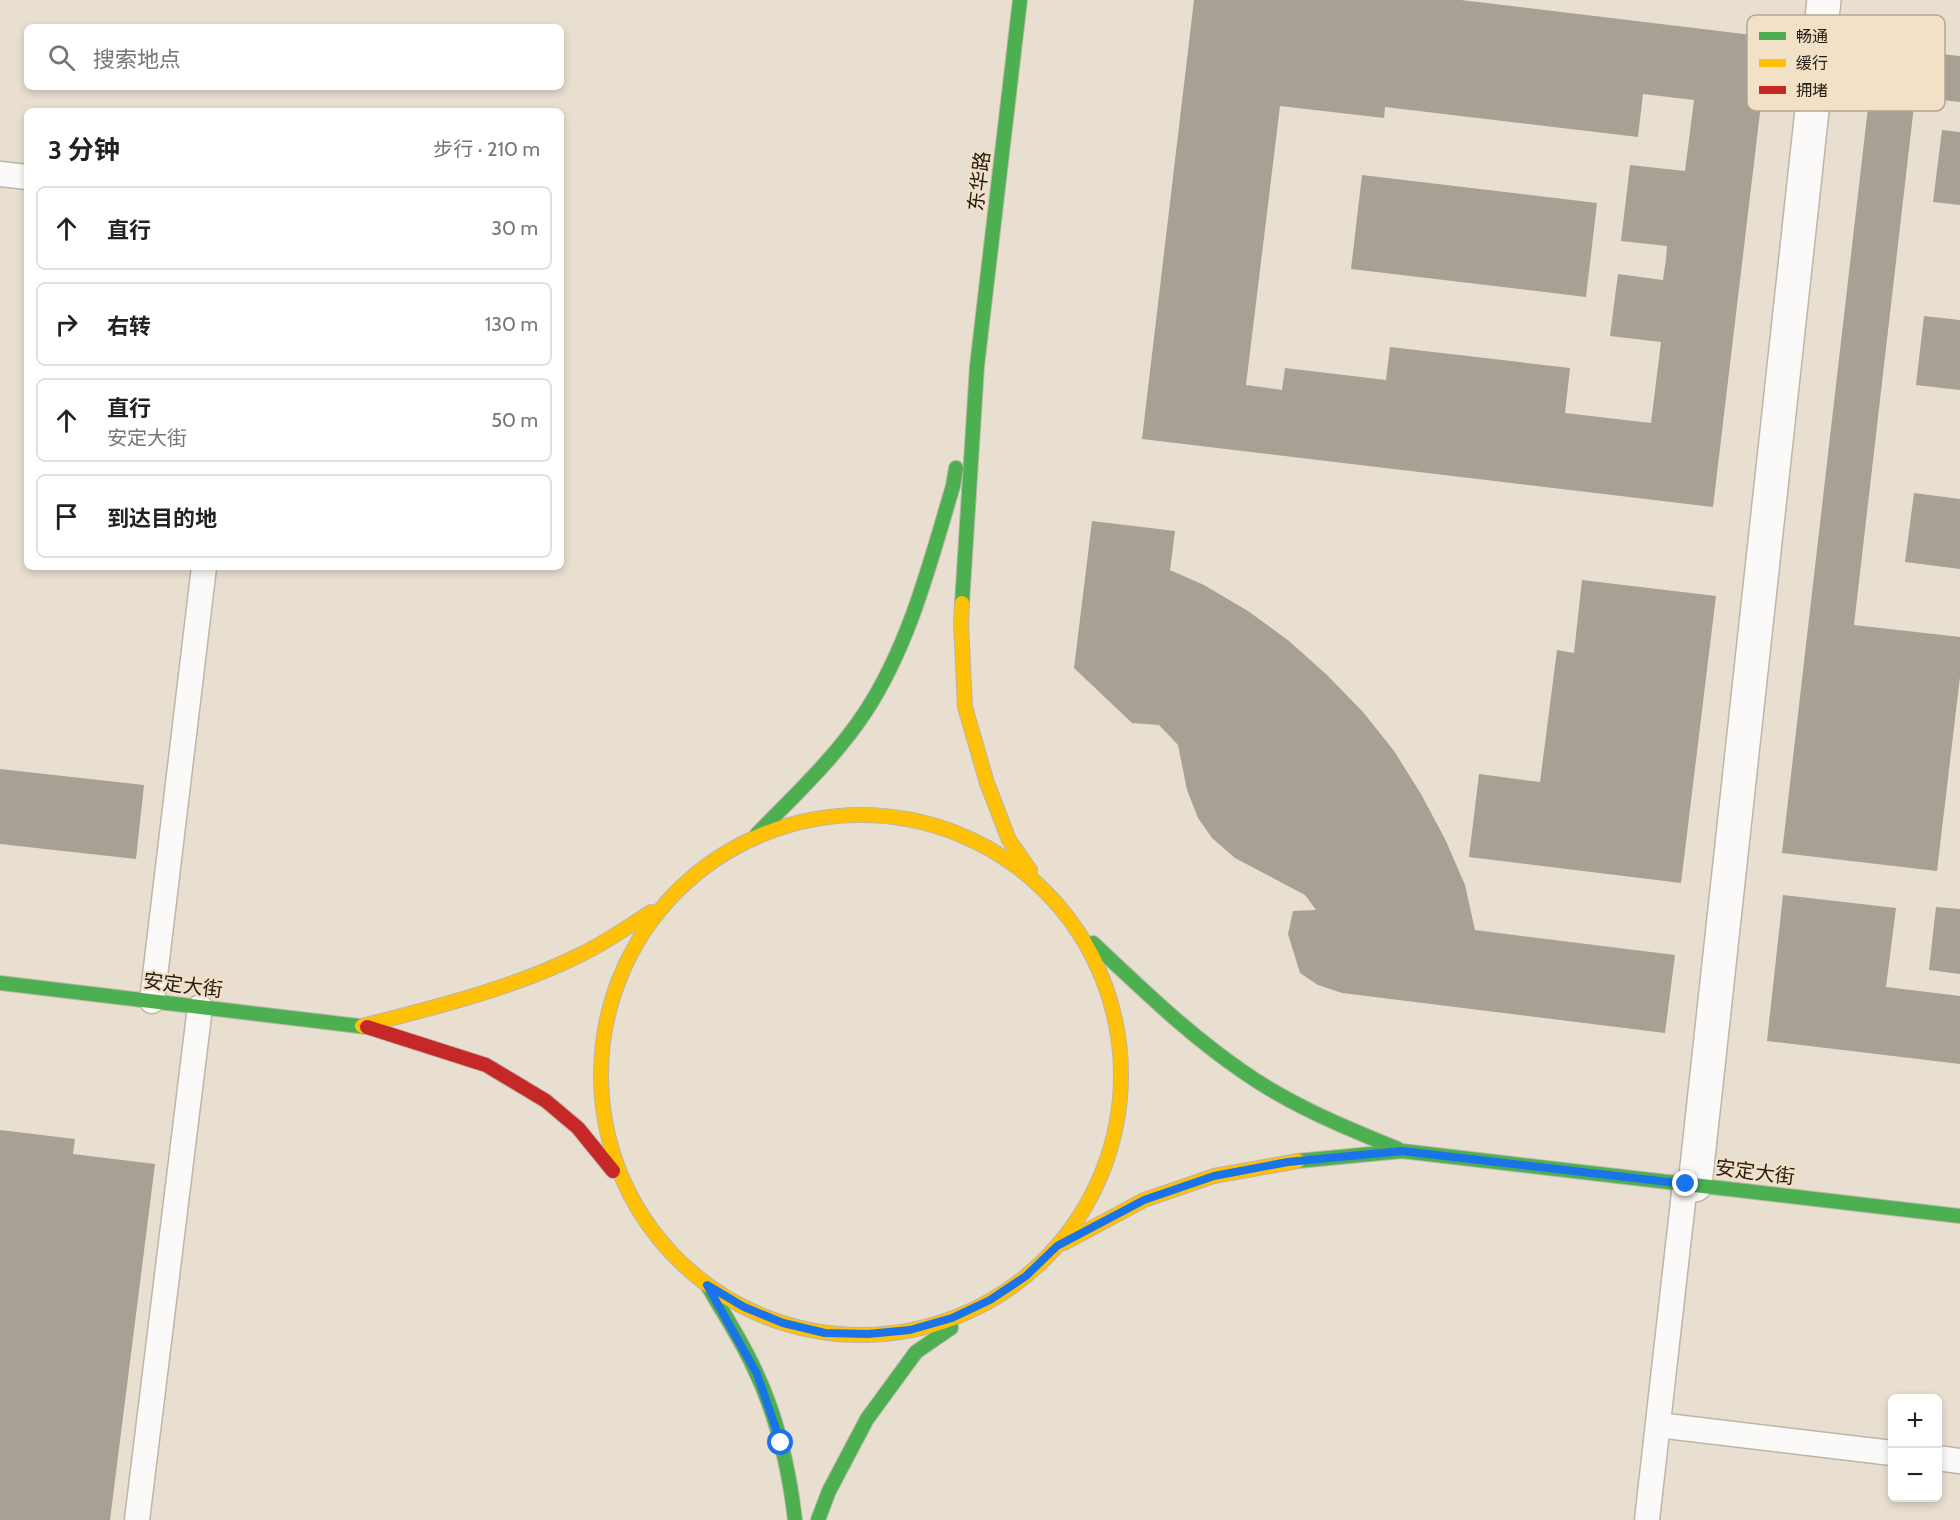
<!DOCTYPE html>
<html lang="zh">
<meta charset="utf-8">
<style>
:root{--surface:#fff;--page:#f2f2f2;--text:#222;--muted:#767676;--line:#e0e0e0}
body{margin:0;font-family:Cabin,"Noto Sans SC",sans-serif;background:var(--page);color:var(--text)}
.controls{position:absolute;right:18px;bottom:18px;display:grid;overflow:hidden;border-radius:9px;box-shadow:0 3px 9px #0003}
.controls button{width:54px;height:54px;display:grid;place-items:center;padding:0;border:0;border-bottom:2px solid var(--line);background:var(--surface);color:var(--text);font:30px sans-serif}
.stop{position:absolute;width:18px;height:18px;margin:-14px;border:4px solid #1a73e8;border-radius:50%;background:#fff}
.stop.end{background:#1a73e8;border-color:#fff;box-shadow:0 2px 6px #0008}
.list{margin:0;padding:0;list-style:none}
h2{display:flex;justify-content:space-between;align-items:center;height:78px;margin:0;padding:0 24px;font-size:26px}
h2 small{font-size:20px;font-weight:400;color:var(--muted)}
.list li{display:grid;grid-template-columns:39px 1fr auto;gap:18px;align-items:center;box-sizing:border-box;height:84px;margin:0 12px 12px;padding:0 12px;border:2px solid var(--line);border-radius:9px}
.list b{display:block;font-size:22px;white-space:nowrap}
.list p{margin:0;font-size:20px;white-space:nowrap;color:var(--muted)}
.list em{font-size:20px;font-style:normal;color:var(--muted)}
.icon{flex:none;width:33px;height:33px;fill:none;stroke:currentColor;stroke-width:2;stroke-linecap:round;stroke-linejoin:round}
.map{position:relative;flex:none;width:1960px;height:1520px;overflow:hidden}
.search{position:absolute;background:var(--surface);box-shadow:0 3px 9px #0003;left:24px;top:24px;width:540px;height:66px;display:flex;align-items:center;gap:15px;box-sizing:border-box;padding:0 21px;border-radius:9px;color:var(--muted);font-size:22px}
.panel{position:absolute;background:var(--surface);box-shadow:0 3px 9px #0003;left:24px;top:108px;width:540px;height:462px;border-radius:9px}
.map>svg:first-child{display:block}
.building{fill:#a7a095;fill-rule:evenodd}
.lines{fill:none;stroke-linecap:round;stroke-linejoin:round}
.lane-casing{stroke:#bcb5a9;stroke-width:27}
.street-casing{stroke:#bcb5a9;stroke-width:36}
.fast-casing{stroke:#bcb5a9;stroke-width:16}
.slow-casing{stroke:#bcb5a9;stroke-width:16}
.jam-casing{stroke:#bcb5a9;stroke-width:16}
.lane{stroke:#fcfaf8;stroke-width:24}
.street{stroke:#fcfaf8;stroke-width:33}
.fast{stroke:#4caf50;stroke-width:14}
.slow{stroke:#ffc107;stroke-width:14}
.jam{stroke:#c62828;stroke-width:14}
.route{stroke:#1a73e8;stroke-width:8}
.labels{text-anchor:middle;stroke-width:4.5;stroke-linejoin:round;paint-order:stroke}
.street-label{font-size:20px;fill:#221c12;stroke:#f2e1c6}
.key{fill:#f2e1c6;stroke:#b4a690;stroke-width:1.5}
.key-label{font-size:16px;fill:#221c12}
</style>
<div class="map">
<svg width="1960" height="1520" viewBox="0 0 1960 1520">
<rect width="100%" height="100%" fill="#e8dfd0"/>
<path class="building" d="M 1194,0 L 1461,0 L 1769,37 L 1713,507 L 1142,439 ZM 1643,94 L 1694,100 L 1685,171 L 1630,165 L 1621,241 L 1667,246 L 1666,259 L 1663,280 L 1618,274 L 1610,336 L 1661,342 L 1651,423 L 1565,413 L 1570,368 L 1390,347 L 1386,380 L 1285,368 L 1282,390 L 1246,385 L 1280,106 L 1384,118 L 1385,107 L 1638,137 Z
M 1875,47 L 1960,56 L 1960,102 L 1915,97 L 1854,625 L 1960,637 L 1960,677 L 1937,871 L 1782,853 Z
M 1942,130 L 1960,132 L 1960,205 L 1933,202 Z
M 1362,175 L 1597,203 L 1586,297 L 1351,269 Z
M 1924,316 L 1960,320 L 1960,390 L 1916,385 Z
M 1914,493 L 1960,499 L 1960,569 L 1905,562 Z
M 1092,521 L 1175,531 L 1170,570 L 1204,585 L 1248,611 L 1289,641 L 1327,675 L 1363,712 L 1394,751 L 1421,794 L 1445,839 L 1465,885 L 1475,930 L 1675,955 L 1665,1033 L 1342,993 L 1318,985 L 1300,973 L 1288,934 L 1293,911 L 1316,910 L 1305,895 L 1235,858 L 1212,838 L 1198,818 L 1187,790 L 1178,745 L 1159,725 L 1132,723 L 1074,668 Z
M 1582,580 L 1716,596 L 1681,883 L 1469,857 L 1479,774 L 1540,782 L 1557,650 L 1574,653 Z
M 0,769 L 144,785 L 136,859 L 0,844 Z
M 1783,895 L 1896,908 L 1886,987 L 1960,996 L 1960,1064 L 1767,1041 Z
M 1936,907 L 1960,909 L 1960,974 L 1929,970 Z
M 0,1130 L 75,1139 L 73,1154 L 155,1164 L 110,1520 L 0,1520 Z"/>
<g class="lines">
<g class="lane-casing">
<path id="lane" d="M 0,174 L 27,177
M 152,1001 L 204,567
M 1658,1425 L 1892,1453
M 1938,1458 L 1960,1461
M 137,1520 L 200,1007
M 1647,1520 L 1685,1184"/>
</g>
<g class="street-casing">
<path id="street" d="M 1695,1185 L 1824,0"/>
</g>
<g class="fast-casing">
<path id="fast" d="M 962,603 L 977,366 L 1020,0
M 757,834 C 795,795 836,757 866,711 C 910,643 930,563 953,486 L 956,468
M 1093,943 C 1141,988 1188,1034 1242,1071 C 1290,1105 1344,1127 1398,1149
M 0,983 L 367,1027
M 1298,1161 L 1402,1151 L 1960,1216
M 708,1286 C 723,1313 740,1338 753,1366 C 776,1413 789,1468 795,1520
M 818,1520 L 829,1491 L 867,1419 L 916,1352 L 951,1328"/>
</g>
<g class="slow-casing">
<path id="slow" d="M 962,603 L 961,624 L 965,707 L 987,783 L 1009,840 L 1030,870
M601 1075a260 260 0 1 1 520 0a260 260 0 1 1-520 0Z
M 362,1026 C 436,1007 511,989 580,955 C 605,943 628,927 651,912
M 1064,1243 L 1144,1200 L 1214,1176 L 1298,1161"/>
</g>
<g class="jam-casing">
<path id="jam" d="M 367,1027 L 486,1065 L 546,1101 L 578,1128 L 613,1171"/>
</g>
<use href="#lane" class="lane"/>
<use href="#street" class="street"/>
<use href="#fast" class="fast"/>
<use href="#slow" class="slow"/>
<use href="#jam" class="jam"/>
</g>
<g class="lines">
<path class="route" d="M 781,1443 L 757,1374 L 707,1285 L 744,1307 L 783,1323 L 825,1333 L 868,1334 L 910,1330 L 952,1318 L 990,1300 L 1026,1276 L 1057,1246 L 1144,1200 L 1214,1176 L 1288,1162 L 1402,1151 L 1686,1184"/>
</g>
<g class="labels">
<g class="street-label">
<text transform="translate(979 181) rotate(-83)" y="7">东华路</text>
<text transform="translate(183 985) rotate(7)" y="7">安定大街</text>
<text transform="translate(1755 1172) rotate(7)" y="7">安定大街</text>
</g>
</g>
<rect x="1747" y="15" width="198" height="96" rx="9" class="key"/>
<rect x="1759" y="32" width="27" height="8" fill="#4caf50"/>
<rect x="1759" y="59" width="27" height="8" fill="#ffc107"/>
<rect x="1759" y="86" width="27" height="8" fill="#c62828"/>
<g class="key-label">
<text x="1796" y="42">畅通</text>
<text x="1796" y="69">缓行</text>
<text x="1796" y="96">拥堵</text>
</g>
</svg>
<div class="controls">
<button>+</button>
<button>−</button>
</div>
<div class="stop" style="left:781px;top:1443px"></div>
<div class="stop end" style="left:1686px;top:1184px"></div>
<div class="search"><svg class="icon" aria-label="search" viewBox="0 0 24 24"><circle cx="10" cy="10" r="6"/><path d="M15 15l6 6"/></svg>搜索地点</div>
<section class="panel">
<h2>3 分钟<small>步行 · 210 m</small></h2>
<ul class="list">
<li><svg class="icon" aria-label="ahead" viewBox="0 0 24 24"><path d="M12 20V5M6 11l6-6 6 6"/></svg><div><b>直行</b></div><em>30 m</em></li>
<li><svg class="icon" aria-label="right" viewBox="0 0 24 24"><path d="M7 20v-9h11M14 6l5 5-5 5"/></svg><div><b>右转</b></div><em>130 m</em></li>
<li><svg class="icon" aria-label="ahead" viewBox="0 0 24 24"><path d="M12 20V5M6 11l6-6 6 6"/></svg><div><b>直行</b><p>安定大街</p></div><em>50 m</em></li>
<li><svg class="icon" aria-label="arrive" viewBox="0 0 24 24"><path d="M6 21V4h12l-3 4 3 4H6"/></svg><div><b>到达目的地</b></div></li>
</ul>
</section>
</div>
